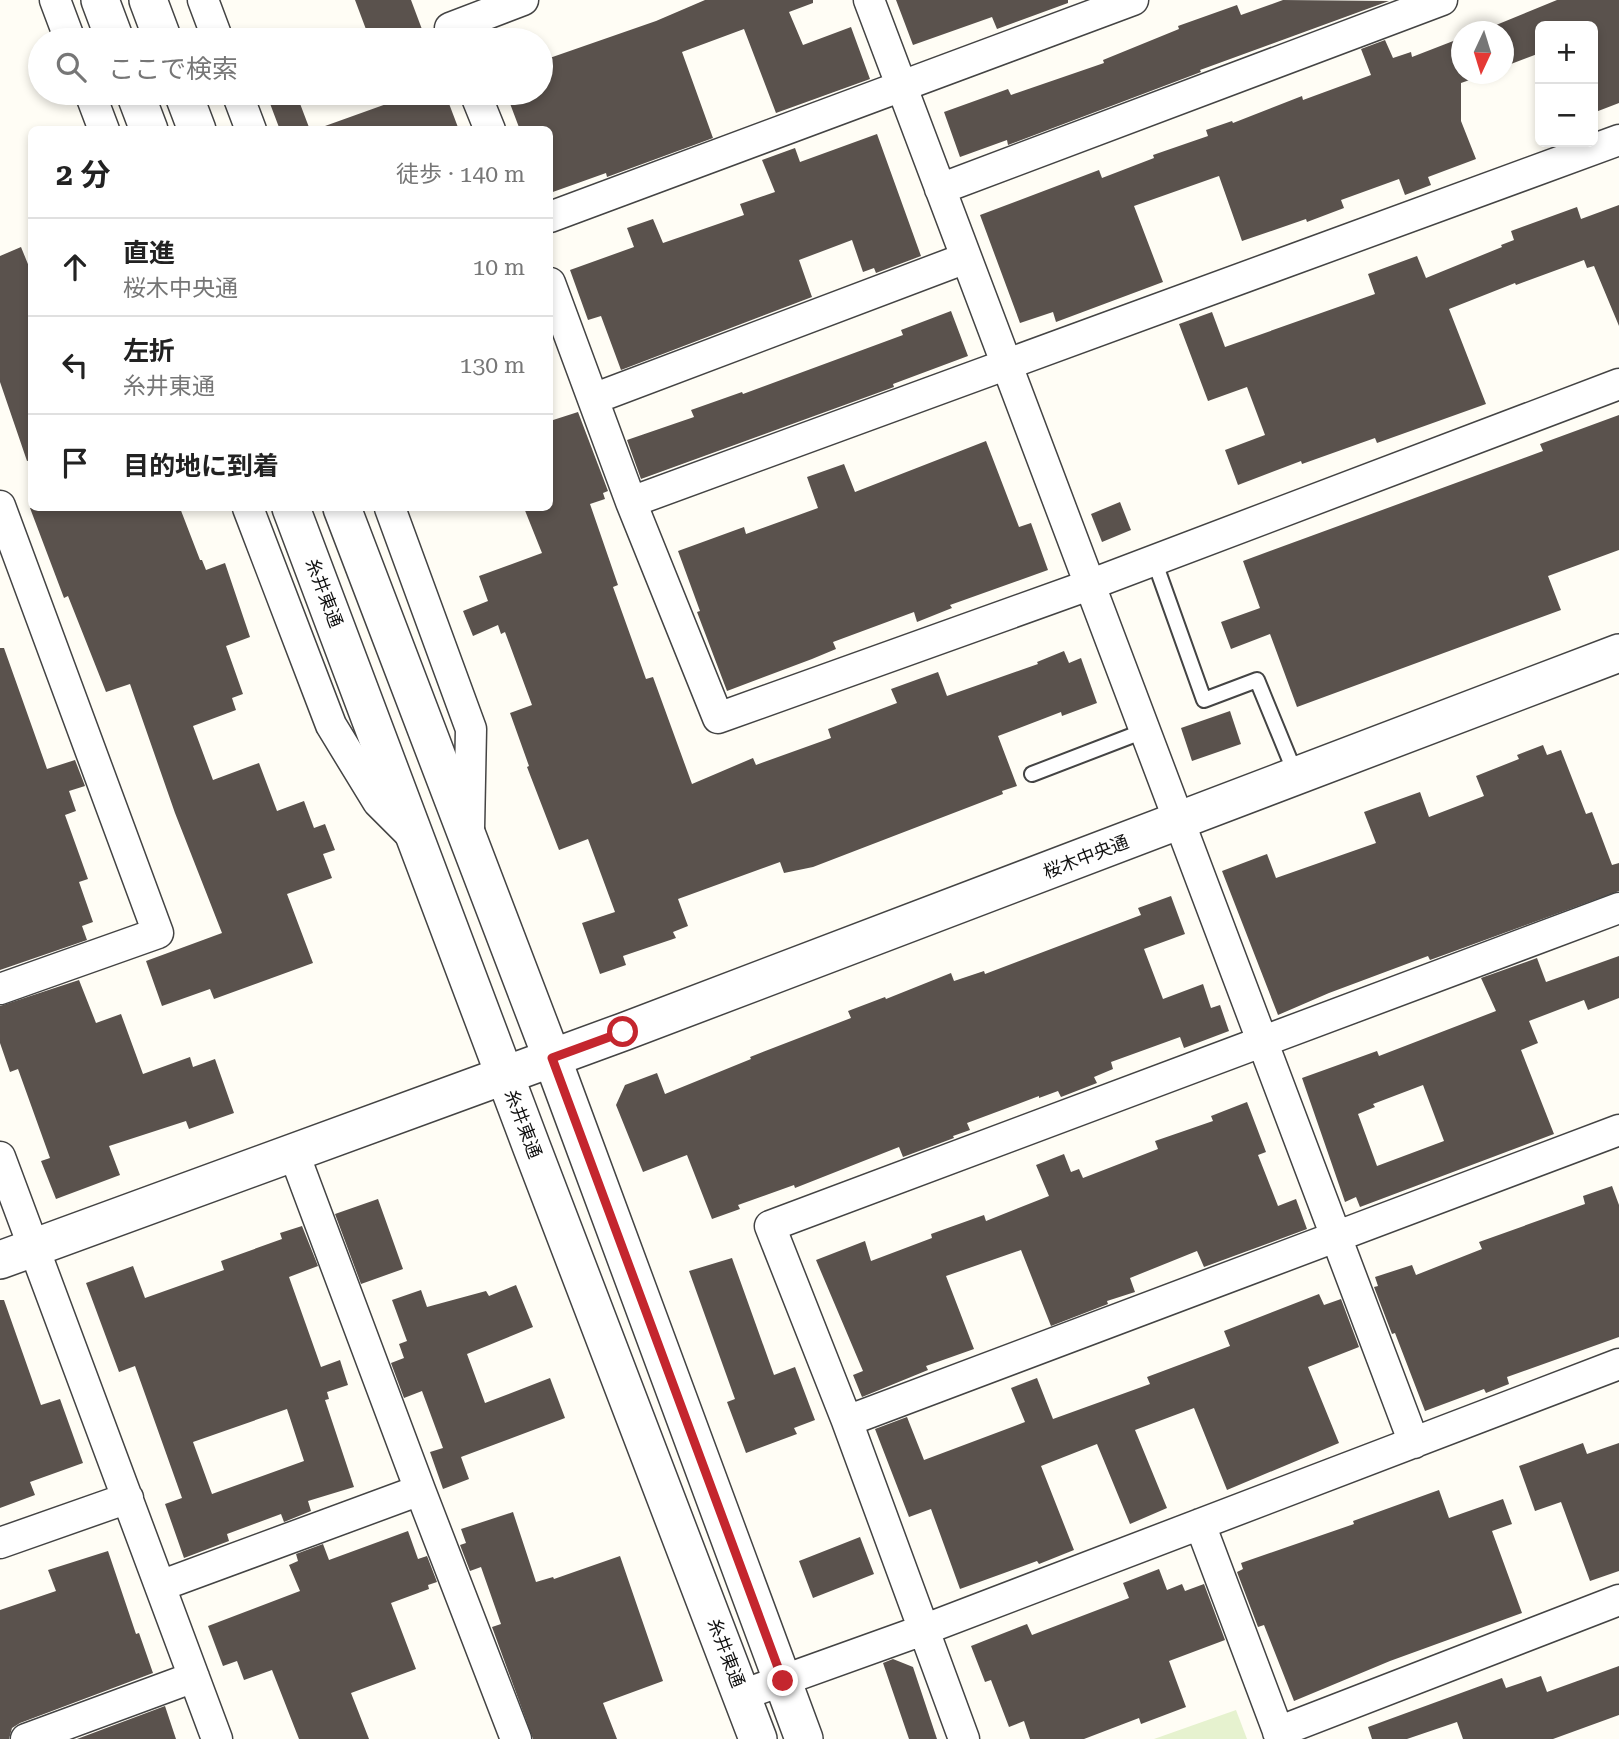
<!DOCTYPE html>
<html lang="ja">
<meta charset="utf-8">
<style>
:root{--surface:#fff;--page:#f2f2f2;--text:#222;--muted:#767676;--line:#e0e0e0}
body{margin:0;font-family:"Roboto Serif","Noto Sans JP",serif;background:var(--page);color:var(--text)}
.controls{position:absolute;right:21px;top:21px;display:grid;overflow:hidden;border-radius:10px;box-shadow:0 4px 10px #0003}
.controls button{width:63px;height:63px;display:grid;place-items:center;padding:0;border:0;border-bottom:2px solid var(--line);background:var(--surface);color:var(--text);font:35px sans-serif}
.compass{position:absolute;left:1451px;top:21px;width:63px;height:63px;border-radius:50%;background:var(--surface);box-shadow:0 4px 10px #0003;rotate:184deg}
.stop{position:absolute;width:21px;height:21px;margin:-16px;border:5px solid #c4262e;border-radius:50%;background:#fff}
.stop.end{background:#c4262e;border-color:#fff;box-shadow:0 2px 7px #0008}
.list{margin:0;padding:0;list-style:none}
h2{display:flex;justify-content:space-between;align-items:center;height:91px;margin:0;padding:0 28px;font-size:30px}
h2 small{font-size:23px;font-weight:400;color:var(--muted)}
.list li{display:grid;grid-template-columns:46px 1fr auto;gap:21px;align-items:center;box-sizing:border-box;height:98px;padding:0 28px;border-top:2px solid var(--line)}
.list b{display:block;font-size:26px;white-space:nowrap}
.list p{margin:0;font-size:23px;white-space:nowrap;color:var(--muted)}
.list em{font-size:23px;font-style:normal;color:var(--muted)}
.icon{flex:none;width:38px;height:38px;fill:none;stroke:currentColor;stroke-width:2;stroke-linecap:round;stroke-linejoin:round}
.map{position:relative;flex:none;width:1619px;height:1739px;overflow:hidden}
.search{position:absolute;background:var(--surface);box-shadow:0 4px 10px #0003;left:28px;top:28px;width:525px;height:77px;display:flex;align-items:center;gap:18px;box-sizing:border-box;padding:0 24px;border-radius:38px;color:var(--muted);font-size:26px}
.panel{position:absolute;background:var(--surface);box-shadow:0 4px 10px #0003;left:28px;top:126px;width:525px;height:385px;border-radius:10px}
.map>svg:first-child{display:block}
.pitch{fill:#e6f2cf}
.building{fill:#5a524d;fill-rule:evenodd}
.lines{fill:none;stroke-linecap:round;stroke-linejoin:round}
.service-casing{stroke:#444;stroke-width:18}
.minor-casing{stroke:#444;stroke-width:33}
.tertiary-casing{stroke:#444;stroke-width:40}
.service{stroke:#fff;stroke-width:14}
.minor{stroke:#fff;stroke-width:30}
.tertiary{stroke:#fff;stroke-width:37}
.route{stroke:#c4262e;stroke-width:9}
.labels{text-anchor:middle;stroke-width:7;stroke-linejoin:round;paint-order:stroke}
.street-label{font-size:18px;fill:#111;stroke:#fff}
</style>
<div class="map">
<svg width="1619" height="1739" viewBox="0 0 1619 1739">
<rect width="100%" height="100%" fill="#fffdf5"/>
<path class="pitch" d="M 1236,1710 L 1247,1739 L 1154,1739 Z"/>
<path class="building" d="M 355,0 L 411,0 L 426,40 L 370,40 Z
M 705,0 L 813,0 L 813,3 L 789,12 L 803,45 L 851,27 L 870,79 L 776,113 L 744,29 L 682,52 L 713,138 L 607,177 L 606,173 L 550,193 L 550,130 L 520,130 L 506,93 L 541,93 L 541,61 L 656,21 Z
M 896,0 L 1068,0 L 1068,3 L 997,29 L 992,17 L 913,45 Z
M 1283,0 L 1389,1 L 1200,70 L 1201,72 L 1008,145 L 1007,140 L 960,157 L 944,112 L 1008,89 L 1011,95 L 1104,63 L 1103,60 L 1179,29 L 1178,26 L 1237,5 L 1241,15 Z
M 1557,0 L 1619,0 L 1619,103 L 1593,113 L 1593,26 L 1540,26 L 1540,53 L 1503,67 L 1503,32 L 1479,32 Z
M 1461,38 L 1461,74 L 1487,74 L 1461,83 L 1461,121 L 1476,159 L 1428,177 L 1431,185 L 1405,195 L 1399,179 L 1341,200 L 1344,208 L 1307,222 L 1306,219 L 1242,241 L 1219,176 L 1134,206 L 1163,282 L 1056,322 L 1053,312 L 1020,323 L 980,215 L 1099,170 L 1102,178 L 1154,158 L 1153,155 L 1208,136 L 1206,130 L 1232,121 L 1233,123 L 1302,96 L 1303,100 L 1371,75 L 1361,49 L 1385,40 L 1393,58 L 1411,52 L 1412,57 Z
M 266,93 L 296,93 L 310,130 L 280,130 Z
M 417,93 L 445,93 L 459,130 L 325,130 L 325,126 Z
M 877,134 L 921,256 L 876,273 L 874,268 L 863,272 L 852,240 L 799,260 L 812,297 L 621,370 L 601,316 L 588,320 L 570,270 L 634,247 L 627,228 L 653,219 L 663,243 L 744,215 L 740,204 L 775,192 L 762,160 L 795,148 L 800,162 Z
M 1619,205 L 1619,326 L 1594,266 L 1587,268 L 1584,260 L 1516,285 L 1515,283 L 1449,309 L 1486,404 L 1377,443 L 1375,438 L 1302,464 L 1301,461 L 1238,485 L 1225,450 L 1265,435 L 1247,387 L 1208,401 L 1179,324 L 1212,312 L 1225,347 L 1375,294 L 1368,274 L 1417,256 L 1426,278 L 1502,247 L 1501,245 L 1514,240 L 1511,231 L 1577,207 L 1581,219 Z
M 21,247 L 32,274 L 32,460 L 27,461 L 0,382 L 0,256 Z
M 951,311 L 968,356 L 893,384 L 894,387 L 641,479 L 627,440 L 694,417 L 691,410 L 742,392 L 743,394 L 903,335 L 901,330 Z
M 578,412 L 608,491 L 603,493 L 605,499 L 590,504 L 618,585 L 613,587 L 646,679 L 653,677 L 692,784 L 753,758 L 756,765 L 831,738 L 828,729 L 897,703 L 891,689 L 938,672 L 947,696 L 1038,664 L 1037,662 L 1064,651 L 1069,663 L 1081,658 L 1097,703 L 1062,716 L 1061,712 L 998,736 L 1017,786 L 1002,791 L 1003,794 L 813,867 L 784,873 L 780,862 L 678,899 L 688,926 L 673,932 L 676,938 L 623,956 L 626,965 L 600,974 L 582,923 L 615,912 L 588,839 L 559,850 L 527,767 L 529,766 L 510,713 L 532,705 L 505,632 L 501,634 L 498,625 L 473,636 L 463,611 L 488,601 L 479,576 L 542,553 L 524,508 L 550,508 L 550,421 Z
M 1619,415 L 1619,550 L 1548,576 L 1561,610 L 1297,707 L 1270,634 L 1231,649 L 1221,622 L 1260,608 L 1243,561 L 1543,451 L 1540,444 Z
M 986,441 L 1019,527 L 1031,523 L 1048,570 L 950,605 L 952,608 L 917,622 L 914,612 L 833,642 L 836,649 L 812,659 L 727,691 L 697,612 L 700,611 L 678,551 L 744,527 L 746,534 L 818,508 L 807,477 L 844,464 L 855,492 Z
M 1120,502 L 1131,530 L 1102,542 L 1091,514 Z
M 30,508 L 180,508 L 200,560 L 202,560 L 206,570 L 225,563 L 250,637 L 226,646 L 243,694 L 232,698 L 236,710 L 193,726 L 213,780 L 259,763 L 277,811 L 304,801 L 314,828 L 325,824 L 335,850 L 323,854 L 332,878 L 287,894 L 313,963 L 214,999 L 210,989 L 162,1006 L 146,961 L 222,933 L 175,813 L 130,684 L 106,692 L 68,596 L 64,598 Z
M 0,648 L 4,648 L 47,769 L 75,760 L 85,786 L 69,791 L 76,811 L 65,815 L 88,879 L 79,882 L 93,922 L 82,926 L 87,940 L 0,970 Z
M 1230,711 L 1241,744 L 1192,761 L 1181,728 Z
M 1543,745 L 1547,755 L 1561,750 L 1586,814 L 1592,812 L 1612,865 L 1619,863 L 1619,891 L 1430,960 L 1428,956 L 1329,993 L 1278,1015 L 1222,871 L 1267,854 L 1276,878 L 1376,843 L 1364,812 L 1420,792 L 1429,817 L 1484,796 L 1476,776 L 1519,759 L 1517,755 Z
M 1171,896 L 1185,934 L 1144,949 L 1163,999 L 1203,984 L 1211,1008 L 1220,1005 L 1229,1031 L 1184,1048 L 1180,1037 L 1111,1062 L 1113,1069 L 1094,1077 L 1097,1083 L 1061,1097 L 1058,1091 L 1039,1098 L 1039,1096 L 967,1123 L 970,1130 L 953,1136 L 954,1138 L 903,1157 L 899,1147 L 795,1188 L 794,1185 L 738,1205 L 740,1209 L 712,1219 L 687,1155 L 643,1172 L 616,1105 L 625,1085 L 657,1073 L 665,1094 L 751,1059 L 750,1057 L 851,1018 L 848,1011 L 885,997 L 886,999 L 951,973 L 954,981 L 984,971 L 985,974 L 1141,915 L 1138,908 Z
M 1619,956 L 1619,998 L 1588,1010 L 1584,1000 L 1529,1021 L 1538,1043 L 1521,1050 L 1554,1134 L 1360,1207 L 1356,1197 L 1345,1202 L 1302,1078 L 1377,1051 L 1379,1056 L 1496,1011 L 1481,978 L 1537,958 L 1546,982 ZM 1423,1085 L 1444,1141 L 1377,1166 L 1358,1114 L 1375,1107 L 1373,1104 Z
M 79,980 L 96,1023 L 121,1014 L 143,1074 L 190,1057 L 193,1067 L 215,1059 L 234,1113 L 189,1129 L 186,1121 L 109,1146 L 120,1175 L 56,1199 L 41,1161 L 50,1158 L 18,1069 L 10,1072 L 0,1043 L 0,1006 Z
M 1247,1102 L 1266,1152 L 1258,1155 L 1278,1206 L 1296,1199 L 1307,1229 L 1204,1267 L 1197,1251 L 1130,1278 L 1135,1292 L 1107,1301 L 1108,1304 L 1051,1326 L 1021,1250 L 946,1276 L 974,1349 L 926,1366 L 928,1370 L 862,1397 L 853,1375 L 863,1371 L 816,1260 L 865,1241 L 871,1261 L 932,1238 L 931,1234 L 984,1215 L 986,1221 L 1049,1196 L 1036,1165 L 1064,1154 L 1071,1172 L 1079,1169 L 1083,1178 L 1158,1149 L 1155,1141 L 1213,1121 L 1211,1116 Z
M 1612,1186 L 1619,1205 L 1619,1337 L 1507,1377 L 1509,1384 L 1486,1393 L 1484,1389 L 1425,1411 L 1395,1333 L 1392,1334 L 1374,1287 L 1378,1286 L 1375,1277 L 1412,1265 L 1416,1275 L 1482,1249 L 1479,1242 L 1585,1204 L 1583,1196 Z
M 378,1199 L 403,1269 L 361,1284 L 335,1214 Z
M 302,1226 L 318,1266 L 289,1277 L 321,1367 L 340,1360 L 348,1385 L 327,1392 L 329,1399 L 325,1400 L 354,1487 L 308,1501 L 311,1511 L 284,1522 L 281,1514 L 227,1534 L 229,1541 L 184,1558 L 165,1504 L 182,1498 L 135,1366 L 119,1372 L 86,1283 L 133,1266 L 145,1298 L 224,1270 L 221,1261 L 282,1239 L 280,1233 ZM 287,1409 L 304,1461 L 212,1494 L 193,1442 Z
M 732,1258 L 774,1375 L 795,1367 L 815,1420 L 794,1428 L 797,1434 L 746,1453 L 727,1402 L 735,1399 L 689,1271 Z
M 516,1285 L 533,1327 L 467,1354 L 485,1403 L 550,1378 L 565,1418 L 461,1457 L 469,1479 L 443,1489 L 430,1452 L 443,1448 L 422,1391 L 404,1398 L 391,1363 L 404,1358 L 399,1344 L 407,1341 L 392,1300 L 421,1290 L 427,1307 L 486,1291 L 489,1296 Z
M 1319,1294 L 1324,1305 L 1341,1299 L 1359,1347 L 1308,1367 L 1339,1443 L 1227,1490 L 1194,1408 L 1135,1430 L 1167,1508 L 1130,1524 L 1097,1444 L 1041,1466 L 1074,1550 L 1039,1564 L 1037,1561 L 960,1589 L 931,1509 L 909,1517 L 875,1429 L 907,1417 L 924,1460 L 1025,1422 L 1011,1388 L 1037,1378 L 1053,1419 L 1150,1384 L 1147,1377 L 1230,1346 L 1224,1331 Z
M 0,1300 L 4,1300 L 41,1405 L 60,1399 L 83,1463 L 30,1482 L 35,1495 L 0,1508 Z
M 1583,1443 L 1587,1454 L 1619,1443 L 1619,1571 L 1590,1581 L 1561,1502 L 1535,1511 L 1519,1466 Z
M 1439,1490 L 1449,1518 L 1503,1499 L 1512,1524 L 1492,1531 L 1522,1613 L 1390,1661 L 1294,1701 L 1264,1625 L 1258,1627 L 1237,1572 L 1243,1569 L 1241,1563 L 1354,1524 L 1353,1521 Z
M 513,1512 L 536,1582 L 553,1577 L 554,1579 L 620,1556 L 663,1681 L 603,1703 L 617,1739 L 533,1739 L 492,1627 L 501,1624 L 481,1567 L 470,1571 L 460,1545 L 466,1543 L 461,1529 Z
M 408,1531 L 418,1559 L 427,1556 L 437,1582 L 428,1585 L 429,1589 L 391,1603 L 416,1669 L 351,1693 L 369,1739 L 299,1739 L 272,1670 L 244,1680 L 237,1661 L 223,1666 L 208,1626 L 300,1591 L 289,1565 L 298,1561 L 296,1554 L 323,1544 L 329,1560 Z
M 860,1537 L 874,1574 L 813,1598 L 799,1561 Z
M 108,1551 L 136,1634 L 139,1633 L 153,1673 L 20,1723 L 12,1728 L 9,1739 L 0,1739 L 0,1610 L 56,1591 L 48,1570 Z
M 1159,1569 L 1167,1590 L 1182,1584 L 1185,1591 L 1204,1584 L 1225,1640 L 1169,1661 L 1186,1707 L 1141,1724 L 1139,1718 L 1084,1739 L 1030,1739 L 1024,1721 L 1009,1727 L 991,1680 L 985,1682 L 971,1646 L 1027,1624 L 1032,1635 L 1129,1598 L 1123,1583 Z
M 893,1659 L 913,1667 L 937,1739 L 909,1739 L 883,1663 Z
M 1619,1666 L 1619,1715 L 1553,1739 L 1463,1739 L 1457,1722 L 1407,1739 L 1372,1739 L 1368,1727 L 1502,1678 L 1506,1688 L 1541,1676 L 1547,1692 Z
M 165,1706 L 176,1739 L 77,1739 Z"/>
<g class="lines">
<g class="service-casing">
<path id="service" d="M 1154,560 L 1204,700 L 1257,680 L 1296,775
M 1032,774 L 1144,731"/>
</g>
<g class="minor-casing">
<path id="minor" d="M 55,0 L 70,40
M 203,0 L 218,40
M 869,0 L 1414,1443
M 455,40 L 450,28 L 523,0
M 90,93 L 104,130
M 237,93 L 251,130
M 475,93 L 490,130
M 940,189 L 1442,0
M 550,217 L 1133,0
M 550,283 L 631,502 L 718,718 L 1089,585 L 1619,384
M 593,399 L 966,258
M 631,502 L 1619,140
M 0,506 L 158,933 L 0,989
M 248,508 L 331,725 L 378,802 L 413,837
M 390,508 L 471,729 L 469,829
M 293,1151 L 420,1490 L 516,1739
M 0,1157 L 217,1739
M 847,1421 L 1619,1130
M 1200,1524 L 1281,1739
M 0,1543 L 128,1498
M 160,1586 L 420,1490
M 742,1695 L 923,1630 L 1619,1364
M 1278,1732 L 1619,1600
M 26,1739 L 194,1677
M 964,1739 L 847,1421 L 770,1226 L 1619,908"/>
</g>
<g class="tertiary-casing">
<path id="tertiary" d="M 100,0 L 115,40
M 148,0 L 163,40
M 135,93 L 149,130
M 183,93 L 197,130
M 291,508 L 532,1148 L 758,1739
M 342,508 L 552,1058 L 804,1739
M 0,1260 L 623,1032 L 1619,653"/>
</g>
<use href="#service" class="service"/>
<use href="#minor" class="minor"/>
<use href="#tertiary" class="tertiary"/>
</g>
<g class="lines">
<path class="route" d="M 623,1032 L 552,1058 L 783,1681"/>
</g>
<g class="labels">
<g class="street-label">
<text transform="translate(324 593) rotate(69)" y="6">糸井東通</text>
<text transform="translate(1086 857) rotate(-21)" y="6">桜木中央通</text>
<text transform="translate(523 1124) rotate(69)" y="6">糸井東通</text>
<text transform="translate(726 1653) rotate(69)" y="6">糸井東通</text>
</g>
</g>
</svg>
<div class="controls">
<button>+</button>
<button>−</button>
</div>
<svg class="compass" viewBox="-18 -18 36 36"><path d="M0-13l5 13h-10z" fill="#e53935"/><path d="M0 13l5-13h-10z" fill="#767676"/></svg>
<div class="stop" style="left:623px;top:1032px"></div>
<div class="stop end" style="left:783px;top:1681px"></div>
<div class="search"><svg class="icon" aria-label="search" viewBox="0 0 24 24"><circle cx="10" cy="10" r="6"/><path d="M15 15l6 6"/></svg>ここで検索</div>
<section class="panel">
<h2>2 分<small>徒歩 · 140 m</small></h2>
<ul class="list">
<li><svg class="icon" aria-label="ahead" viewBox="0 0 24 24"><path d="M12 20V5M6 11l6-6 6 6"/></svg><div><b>直進</b><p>桜木中央通</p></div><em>10 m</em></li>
<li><svg class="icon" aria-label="left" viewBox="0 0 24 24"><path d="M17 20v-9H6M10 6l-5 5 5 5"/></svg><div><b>左折</b><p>糸井東通</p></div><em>130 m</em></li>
<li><svg class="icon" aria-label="arrive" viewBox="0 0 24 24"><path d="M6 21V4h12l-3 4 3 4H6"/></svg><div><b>目的地に到着</b></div></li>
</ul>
</section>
</div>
